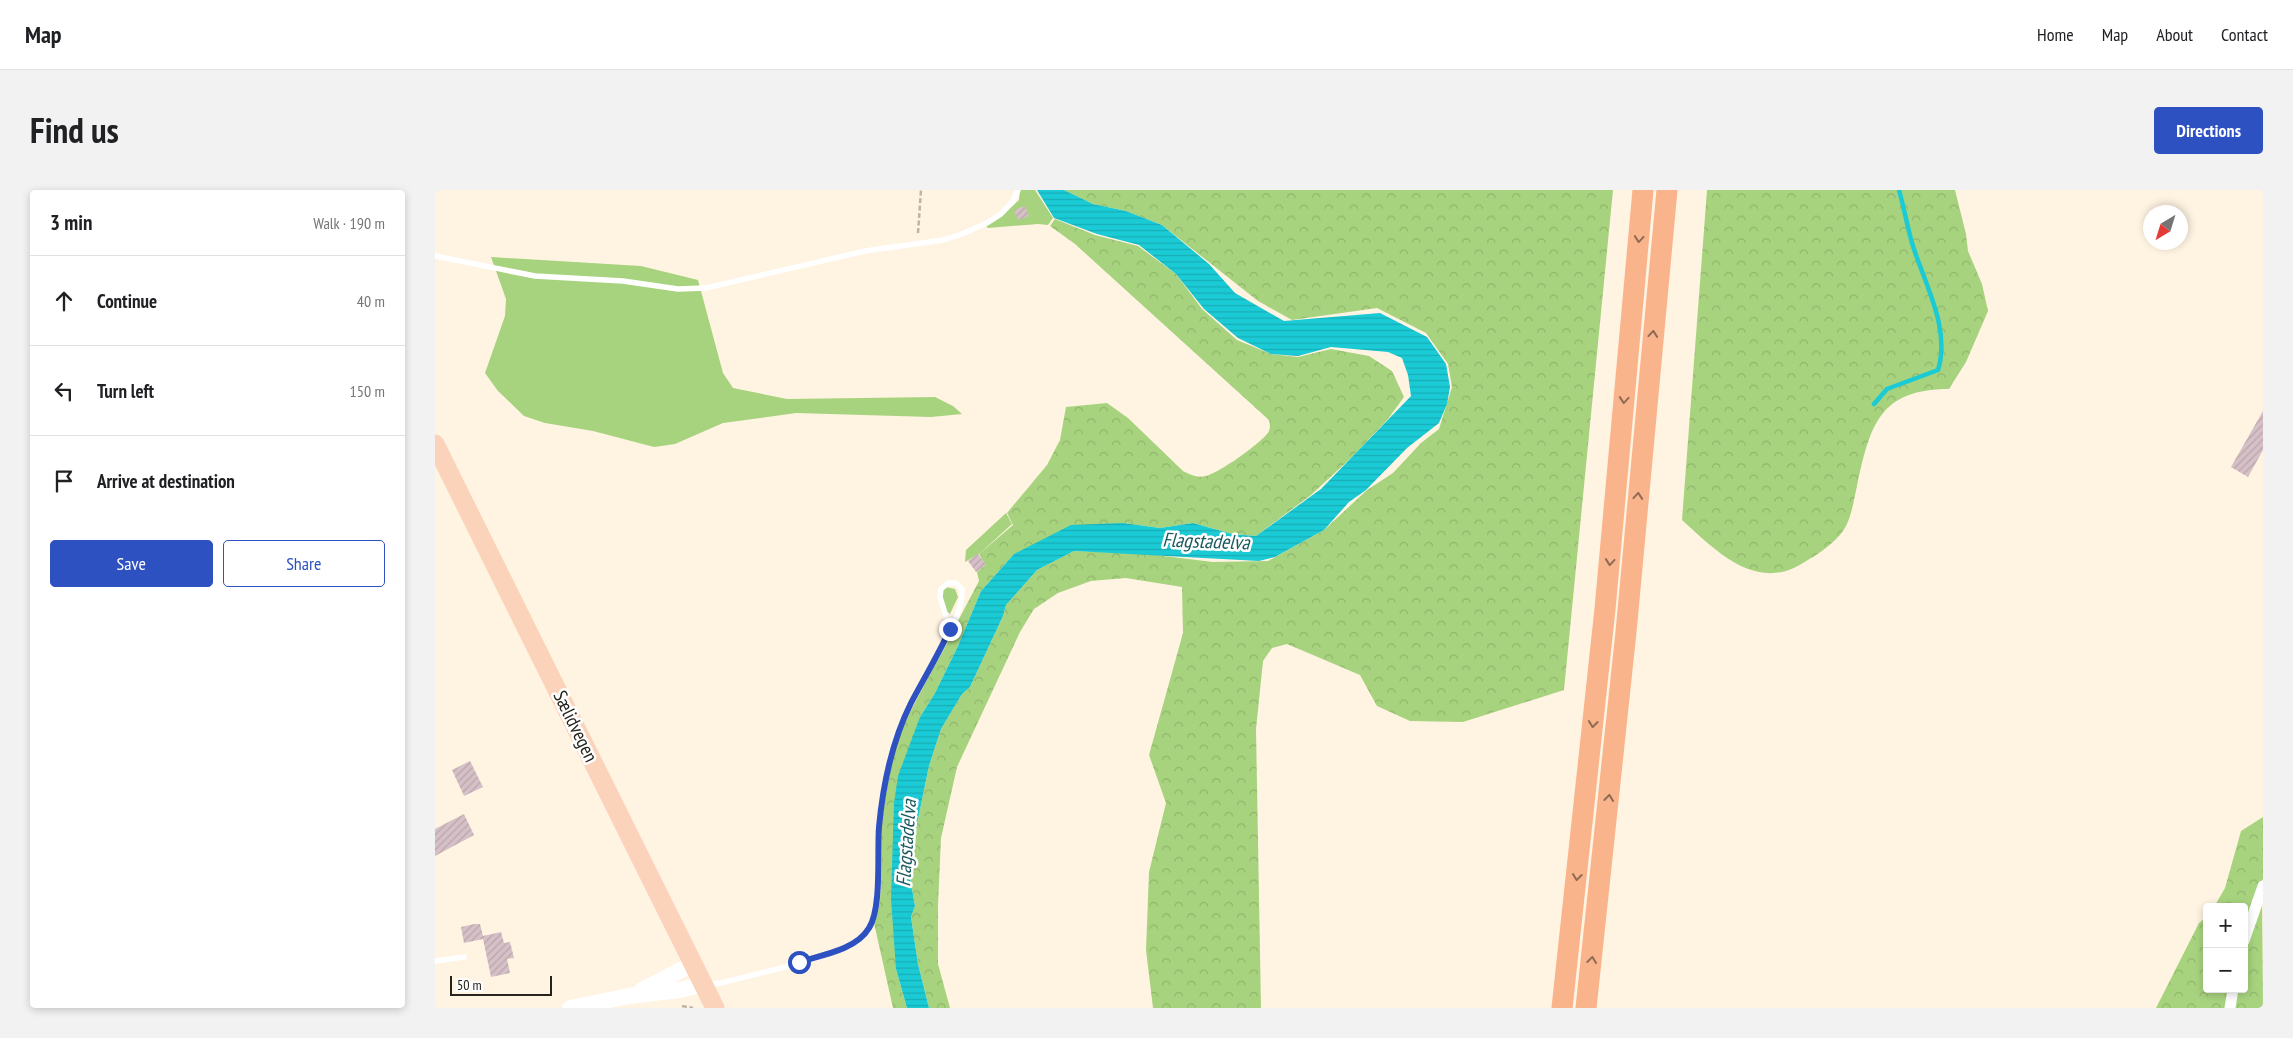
<!DOCTYPE html>
<meta charset="utf-8">
<style>
:root{--surface:#fff;--page:#f2f2f2;--text:#202124;--muted:#757577;--line:#e0e0e0;--accent:#2e51c1}
body{margin:0;font-family:"PT Sans Narrow",sans-serif;background:var(--page);color:var(--text)}
.controls{position:absolute;right:15px;bottom:15px;display:grid;overflow:hidden;border-radius:5px;box-shadow:0 2px 8px #0003}
.controls button{width:45px;height:45px;display:grid;place-items:center;padding:0;border:0;border-bottom:1px solid var(--line);background:var(--surface);color:var(--text);font:25px sans-serif}
.compass{position:absolute;left:1708px;top:15px;width:45px;height:45px;border-radius:50%;background:var(--surface);box-shadow:0 2px 8px #0003;rotate:218deg}
.scale{position:absolute;left:15px;bottom:12px;width:102px;box-sizing:border-box;padding-left:5px;border:2px solid #26221c;border-top:0;font-size:14px;line-height:18px;white-space:nowrap;color:#26221c;-webkit-text-stroke:4px #fff;paint-order:stroke}
.stop{position:absolute;width:15px;height:15px;margin:-11px;border:4px solid #2e51c1;border-radius:50%;background:#fff}
.stop.end{background:#2e51c1;border-color:#fff;box-shadow:0 1px 5px #0008}
.list{margin:0;padding:0;list-style:none}
h2{display:flex;justify-content:space-between;align-items:center;height:65px;margin:0;padding:0 20px;font-size:21px}
h2 small{font-size:16px;font-weight:400;color:var(--muted)}
.list li{display:grid;grid-template-columns:32px 1fr auto;gap:15px;align-items:center;box-sizing:border-box;height:90px;padding:0 20px;border-top:1px solid var(--line)}
.list b{display:block;font-size:19px;white-space:nowrap}
.list em{font-size:16px;font-style:normal;color:var(--muted)}
.actions{display:flex;gap:10px;padding:15px 20px}
.actions a{flex:1;padding:11px 0;border:1px solid var(--accent);border-radius:5px;text-align:center;font-size:18px;color:var(--accent)}
.actions .main{background:var(--accent);color:#fff}
.icon{flex:none;width:28px;height:28px;fill:none;stroke:currentColor;stroke-width:2;stroke-linecap:round;stroke-linejoin:round}
.map{position:relative;flex:none;width:1828px;height:818px;overflow:hidden;border-radius:5px}
header{display:flex;align-items:center;gap:30px;box-sizing:border-box;height:70px;padding:0 25px;background:var(--surface);border-bottom:1px solid var(--line)}
header strong{font-size:24px}
nav{display:flex;gap:28px;margin-inline-start:auto;font-size:18px}
.intro{display:flex;align-items:center;justify-content:space-between;box-sizing:border-box;height:120px;padding:0 30px}
h1{margin:0;font-size:35px}
.button{padding:12px 22px;border-radius:5px;background:var(--accent);color:#fff;font-size:18px;font-weight:700}
main{display:flex;gap:30px;padding:0 30px}
aside{flex:1;background:var(--surface);border-radius:5px;box-shadow:0 2px 8px #0003}
.map>svg:first-child{display:block}
.green{fill:#a7d37e}
.forest{fill:url(#forest-crowns)}
.water{fill:url(#water-rules)}
.lines{fill:none;stroke-linecap:round;stroke-linejoin:round}
.stream{stroke:#1acad5;stroke-width:4.5}
.building{fill:url(#building-hatch)}
.path{stroke:#bdb3a6;stroke-width:2.5;stroke-dasharray:5 2.5;stroke-linecap:butt}
.service{stroke:#fff;stroke-width:5.5}
.minor{stroke:#fff;stroke-width:11}
.secondary{stroke:#fff;stroke-width:16}
.primary{stroke:#fbd2ba;stroke-width:19}
.motorway{stroke:#f9b48c;stroke-width:21}
.oneway{stroke:#906b54}
.route{stroke:#2e51c1;stroke-width:6}
.labels{text-anchor:middle;stroke-width:5;stroke-linejoin:round;paint-order:stroke}
.street-label{font-size:19px;fill:#26221c;stroke:#fff}
.water-label{font-size:20px;font-style:italic;fill:#19595e;stroke:#fff}
</style>
<header>
<strong>Map</strong>
<nav><a>Home</a><a>Map</a><a>About</a><a>Contact</a></nav>
</header>
<div class="intro"><h1>Find us</h1><a class="button">Directions</a></div>
<main>
<aside>
<h2>3 min<small>Walk · 190 m</small></h2>
<ul class="list">
<li><svg class="icon" aria-label="ahead" viewBox="0 0 24 24"><path d="M12 20V5M6 11l6-6 6 6"/></svg><div><b>Continue</b></div><em>40 m</em></li>
<li><svg class="icon" aria-label="left" viewBox="0 0 24 24"><path d="M17 20v-9H6M10 6l-5 5 5 5"/></svg><div><b>Turn left</b></div><em>150 m</em></li>
<li><svg class="icon" aria-label="arrive" viewBox="0 0 24 24"><path d="M6 21V4h12l-3 4 3 4H6"/></svg><div><b>Arrive at destination</b></div></li>
</ul>
<div class="actions"><a class="main">Save</a><a>Share</a></div>
</aside>
<div class="map">
<svg width="1828" height="818" viewBox="0 0 1828 818">
<defs>
<pattern id="forest-crowns" width="20" height="18" patternUnits="userSpaceOnUse" patternTransform="scale(1.25)"><rect width="20" height="18" fill="#a7d37e"/><path d="M2 6a3 3 0 1 1 6 0M12 15a3 3 0 1 1 6 0" fill="none" stroke="#90b56c"/></pattern>
<pattern id="water-rules" width="6" height="5" patternUnits="userSpaceOnUse" patternTransform="scale(1.25)"><rect width="6" height="5" fill="#1acad5"/><path d="M0 2.5h6" fill="none" stroke="#18adb6"/></pattern>
<pattern id="building-hatch" width="6" height="6" patternUnits="userSpaceOnUse" patternTransform="scale(1.25)"><rect width="6" height="6" fill="#d6c0c7"/><path d="M-1 1l2-2M0 6l6-6M5 7l2-2" fill="none" stroke="#b8a5aa"/></pattern>
</defs>
<rect width="100%" height="100%" fill="#fff3e2"/>
<path class="green" d="M 585,0 L 600,0 L 618,28 L 613,35 L 603,34 L 553,38 L 551,36 L 567,26 L 584,10 Z
M 56,67 L 206,76 L 263,90 L 288,183 L 298,198 L 352,209 L 500,207 L 518,216 L 527,224 L 496,227 L 361,223 L 288,233 L 240,254 L 219,257 L 158,241 L 110,233 L 89,226 L 63,201 L 50,183 L 70,126 L 71,109 Z
M 571,323 L 577,334 L 544,364 L 530,372 L 531,360 Z
M 511,397 L 520,399 L 523,407 L 515,424 L 511,421 L 506,401 Z"/>
<path class="forest" d="M 629,0 L 1178,0 L 1129,500 L 1028,532 L 975,531 L 942,516 L 925,485 L 852,454 L 837,458 L 828,471 L 821,539 L 826,818 L 718,818 L 711,760 L 714,682 L 731,613 L 714,565 L 748,443 L 747,397 L 691,388 L 656,391 L 623,403 L 599,419 L 585,442 L 522,577 L 506,648 L 503,715 L 503,774 L 515,818 L 494,818 L 483,774 L 476,727 L 480,716 L 473,677 L 494,576 L 506,539 L 527,504 L 535,497 L 568,426 L 571,415 L 602,380 L 639,361 L 712,364 L 778,372 L 833,371 L 889,340 L 932,300 L 958,283 L 986,253 L 1004,239 L 1017,197 L 1013,174 L 991,143 L 942,118 L 857,130 L 823,111 L 727,35 L 691,21 L 658,14 Z
M 1272,0 L 1520,0 L 1531,44 L 1533,61 L 1547,94 L 1553,121 L 1531,172 L 1514,199 C 1444,199 1435,236 1422,296 C 1419,309 1417,324 1411,336 C 1405,348 1389,360 1378,367 C 1369,372 1358,380 1347,382 C 1307,390 1274,354 1247,330 Z
M 620,29 L 660,45 L 703,56 L 741,84 L 767,119 L 802,150 L 836,164 L 863,167 L 896,159 L 934,166 L 957,181 L 969,207 L 953,229 L 916,268 L 876,305 L 821,346 L 797,344 L 758,333 L 725,338 L 688,333 L 579,364 L 546,401 L 523,456 L 500,503 L 485,527 L 461,779 L 472,818 L 458,818 L 439,733 L 448,610 L 459,560 L 472,528 L 544,391 L 542,382 L 550,375 L 544,364 L 578,335 L 572,323 L 612,275 L 625,250 L 631,217 L 672,213 L 693,228 L 748,281 C 756,285 762,288 771,286 C 785,282 822,256 832,244 C 836,240 835,235 834,230 L 640,54 L 615,36 Z
M 1828,627 L 1828,689 L 1817,711 L 1809,738 L 1809,717 L 1779,717 L 1790,698 L 1806,641 Z
M 1827,708 L 1828,818 L 1800,818 L 1802,799 L 1809,799 L 1809,767 Z
M 1772,726 L 1772,799 L 1794,799 L 1791,818 L 1721,818 L 1764,733 Z"/>
<path class="water" d="M 602,0 L 629,0 L 658,14 L 691,21 L 727,35 L 774,74 L 800,103 L 849,131 L 945,123 L 992,147 L 1011,174 L 1015,197 L 1012,214 L 1004,233 L 972,258 L 931,300 L 914,312 L 889,340 L 840,367 L 824,371 L 639,361 L 602,380 L 571,415 L 568,426 L 535,497 L 527,504 L 506,539 L 494,576 L 473,677 L 480,716 L 476,727 L 483,774 L 494,818 L 472,818 L 461,779 L 456,709 L 459,613 L 463,586 L 485,527 L 500,503 L 523,456 L 546,401 L 579,364 L 636,335 L 688,333 L 725,338 L 758,333 L 797,344 L 821,346 L 886,299 L 976,206 L 973,185 L 967,168 L 953,162 L 896,157 L 863,166 L 836,164 L 803,148 L 769,119 L 741,84 L 704,55 L 662,44 L 619,28 Z"/>
<g class="lines">
<path class="stream" d="M 1439,214 L 1452,199 L 1503,180 C 1516,138 1489,93 1477,53 C 1472,35 1469,18 1464,0"/>
</g>
<path class="building" d="M 590,16 L 594,26 L 583,30 L 579,20 Z
M 1828,221 L 1828,260 L 1813,287 L 1796,277 Z
M 543,364 L 551,375 L 541,382 L 533,371 Z
M 35,571 L 48,597 L 29,606 L 17,580 Z
M 29,624 L 39,645 L 0,666 L 0,639 Z
M 39,734 L 45,734 L 48,746 L 66,742 L 69,753 L 75,752 L 79,768 L 72,769 L 75,783 L 56,787 L 48,749 L 29,753 L 26,737 Z"/>
<g class="lines">
<path class="path" d="M 483,43 L 486,0
M 247,816 L 258,818"/>
<path class="service" d="M 0,66 L 100,86 L 188,91 L 243,99 L 271,98 L 430,61 L 508,50 L 527,44 L 552,33 L 566,24 L 578,11 L 583,0
M 0,771 L 29,767
M 273,794 L 286,793 C 318,784 412,766 431,743 C 449,721 442,664 444,635 C 447,609 451,583 458,557 C 464,538 473,519 482,502 C 494,478 530,425 527,399 L 521,393 L 513,393 L 506,399 L 505,407 L 515,439"/>
<path class="minor" d="M 1809,751 L 1828,696
M 1795,818 L 1798,799"/>
<path class="secondary" d="M 207,800 L 258,774
M 135,818 L 194,806 L 245,800 L 268,794"/>
<path class="primary" d="M 0,254 L 280,818"/>
<path class="motorway" d="M 1127,818 L 1170,419 L 1208,0
M 1151,818 L 1191,442 L 1232,0"/>
</g>
<defs><path id="oneway-chevron" d="M-2-3.5L2.5 0L-2 3.5" fill="none" stroke-width="1.6" stroke-linecap="round" stroke-linejoin="round" transform="scale(1.25)"/></defs>
<g class="oneway">
<use href="#oneway-chevron" transform="translate(1204 49) rotate(95)"/>
<use href="#oneway-chevron" transform="translate(1218 144) rotate(-85)"/>
<use href="#oneway-chevron" transform="translate(1189 210) rotate(95)"/>
<use href="#oneway-chevron" transform="translate(1203 306) rotate(-85)"/>
<use href="#oneway-chevron" transform="translate(1175 372) rotate(95)"/>
<use href="#oneway-chevron" transform="translate(1158 534) rotate(96)"/>
<use href="#oneway-chevron" transform="translate(1174 608) rotate(-84)"/>
<use href="#oneway-chevron" transform="translate(1142 687) rotate(97)"/>
<use href="#oneway-chevron" transform="translate(1157 770) rotate(-83)"/>
</g>
<g class="lines">
<path class="route" d="M 364,772 C 387,765 421,760 434,738 C 447,718 442,662 444,637 C 448,594 457,551 476,513 C 489,488 504,464 515,439"/>
</g>
<g class="labels">
<g class="street-label">
<text transform="translate(141 536) rotate(64)" y="7">Sælidvegen</text>
</g>
<g class="water-label">
<text transform="translate(771 351) rotate(2)" y="7">Flagstadelva</text>
<text transform="translate(471 653) rotate(-86)" y="7">Flagstadelva</text>
</g>
</g>
</svg>
<div class="controls">
<button>+</button>
<button>−</button>
</div>
<svg class="compass" viewBox="-18 -18 36 36"><path d="M0-13l5 13h-10z" fill="#e53935"/><path d="M0 13l5-13h-10z" fill="#757577"/></svg>
<div class="scale">50 m</div>
<div class="stop" style="left:364px;top:772px"></div>
<div class="stop end" style="left:515px;top:439px"></div>
</div>
</main>
